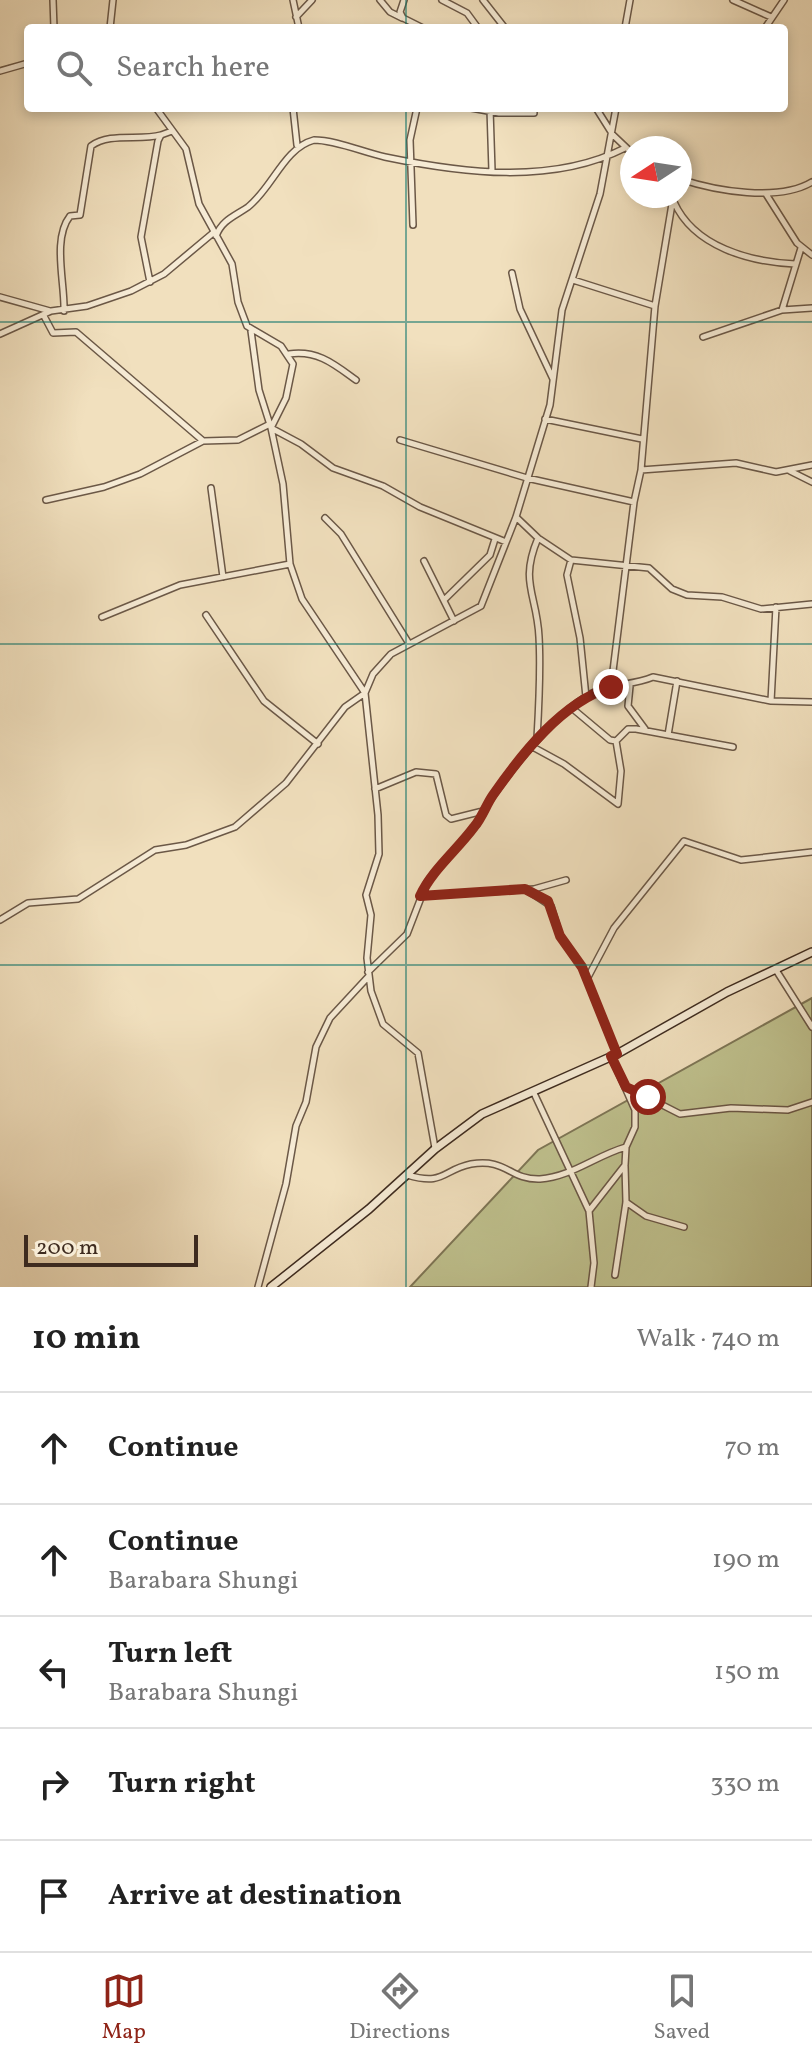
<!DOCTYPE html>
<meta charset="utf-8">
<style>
:root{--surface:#fff;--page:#f6f6f6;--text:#222;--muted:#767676;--line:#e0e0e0;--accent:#8f2418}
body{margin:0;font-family:Vollkorn,serif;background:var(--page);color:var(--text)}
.compass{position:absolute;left:620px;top:136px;width:72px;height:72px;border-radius:50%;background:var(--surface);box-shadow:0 4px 12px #0003;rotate:258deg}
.scale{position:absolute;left:24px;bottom:20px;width:174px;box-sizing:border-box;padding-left:8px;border:4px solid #3e2b1f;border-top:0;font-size:22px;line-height:28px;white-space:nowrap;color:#3e2b1f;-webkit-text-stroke:6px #f6ebd5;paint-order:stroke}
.stop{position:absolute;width:24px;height:24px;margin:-18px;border:6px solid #8f2418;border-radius:50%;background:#fff}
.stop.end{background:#8f2418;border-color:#fff;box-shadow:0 2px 8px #0008}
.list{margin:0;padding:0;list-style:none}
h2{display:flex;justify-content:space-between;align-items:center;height:104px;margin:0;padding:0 32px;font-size:34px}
h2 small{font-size:26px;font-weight:400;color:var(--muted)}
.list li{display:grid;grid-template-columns:52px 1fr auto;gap:24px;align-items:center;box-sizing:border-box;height:112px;padding:0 32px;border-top:2px solid var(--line)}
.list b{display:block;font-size:30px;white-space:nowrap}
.list p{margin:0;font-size:26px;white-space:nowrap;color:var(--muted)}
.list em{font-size:26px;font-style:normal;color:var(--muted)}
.icon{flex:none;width:44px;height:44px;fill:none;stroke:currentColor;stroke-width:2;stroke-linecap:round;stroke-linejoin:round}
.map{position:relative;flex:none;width:812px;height:1287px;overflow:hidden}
.search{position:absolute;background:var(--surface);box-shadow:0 4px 12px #0003;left:24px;right:24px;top:24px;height:88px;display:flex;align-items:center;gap:20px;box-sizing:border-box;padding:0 28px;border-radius:8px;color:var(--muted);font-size:30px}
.sheet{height:664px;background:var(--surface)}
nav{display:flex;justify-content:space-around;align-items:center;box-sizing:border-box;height:112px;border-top:2px solid var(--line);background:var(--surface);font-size:22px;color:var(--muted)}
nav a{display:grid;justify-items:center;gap:4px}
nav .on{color:var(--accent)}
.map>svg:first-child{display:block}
.green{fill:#bfc18e;stroke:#7e7656;stroke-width:2}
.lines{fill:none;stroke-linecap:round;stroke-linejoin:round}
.street-casing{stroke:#6b5847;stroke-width:8}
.secondary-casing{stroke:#3e2b1f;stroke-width:10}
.street{stroke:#f6ebd5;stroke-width:5}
.secondary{stroke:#f6ebd5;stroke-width:7}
.route{stroke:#8f2418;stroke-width:10}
.grid{fill:none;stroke:#0f766e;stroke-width:2;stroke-opacity:0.55}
</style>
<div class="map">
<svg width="812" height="1287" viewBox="0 0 812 1287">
<rect width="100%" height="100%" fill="#f1e0be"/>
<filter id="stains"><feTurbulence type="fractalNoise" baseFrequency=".0025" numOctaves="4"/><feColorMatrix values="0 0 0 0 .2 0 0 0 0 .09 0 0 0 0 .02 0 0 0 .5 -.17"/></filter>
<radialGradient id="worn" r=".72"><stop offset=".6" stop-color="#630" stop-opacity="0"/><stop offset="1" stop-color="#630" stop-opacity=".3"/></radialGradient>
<path class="green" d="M 812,998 L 812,1287 L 410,1287 L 538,1150 Z"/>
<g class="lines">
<g class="street-casing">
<path id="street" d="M 53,0 L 54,28
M 293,0 L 299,28
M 380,0 L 390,12 L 402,18
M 404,0 L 400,12 L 403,18 L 423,28
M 442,0 L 467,13 L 478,28
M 483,0 L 505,28
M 733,0 L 771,17
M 296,17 L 312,0
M 110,28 L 113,0
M 625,28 L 630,0
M 765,28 L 784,0
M 0,71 L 28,63
M 156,108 L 186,149 L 199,204 L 232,264 L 238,302 L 247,326 L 281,346 L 293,364 L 286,398 L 271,428 L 283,484 L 290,564 L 302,599 L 365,693 L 378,815 L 379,854 L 366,895 L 371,915 L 367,958 L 371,991 L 383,1024 L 418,1053 L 435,1148
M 293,108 L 297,145
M 471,108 L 499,113 L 534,113
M 596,108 L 613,135 L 632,153
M 490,109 L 492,171
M 680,179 C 716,191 779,202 812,182
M 766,194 L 797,243 L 812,255
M 674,202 C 694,247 750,262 795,264
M 413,225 L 410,140 L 417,108
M 216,236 C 222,220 235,216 248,207 C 273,187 284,148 314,140 C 335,140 363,152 385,157 C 462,173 552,185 625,148
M 512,273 L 520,309 L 553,379
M 573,280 L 655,306
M 150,282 L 141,237 L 158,141 L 161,135 L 172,131
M 0,297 L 50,311
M 782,310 L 801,248
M 64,311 C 65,283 52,239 70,216 L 80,215 L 91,146 C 110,132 139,141 161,135
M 44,316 L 53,333 L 76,332 L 202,440
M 251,331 L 259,390 L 271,428 L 301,444 L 333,468 L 383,486 L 420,507 L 506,542
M 0,334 L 51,311 L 87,306 L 131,291 L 164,274 L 213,233
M 703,337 L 782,310 L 812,308
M 289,354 C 318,350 334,364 356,380
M 545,419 L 642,439
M 400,440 L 527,478 L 634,502
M 641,470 L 736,463 L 776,472 L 812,465
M 790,471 L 812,482
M 211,488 L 223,577
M 46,500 L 104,487 L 140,474 L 203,441 L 238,440 L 270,424
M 516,517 L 538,538 L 571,560 L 649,568 L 672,589 L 687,595 L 722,597 L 761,609 L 812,604
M 325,518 L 341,534 L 408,642
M 571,560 L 567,575 L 580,638 L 586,697
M 424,561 L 454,621
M 444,600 L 490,555 L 495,539
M 206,615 L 264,701 L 318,744
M 102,617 L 180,585 L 290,564
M 630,686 L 628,706 L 645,729
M 611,687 L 634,502 L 641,470 L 655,306 L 673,198
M 771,701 L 776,607
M 573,709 L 610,740 L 616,741 L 628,729 L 636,729 L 733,747
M 668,735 L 677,681
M 537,738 C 539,704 541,671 539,637 C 537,594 519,583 538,538
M 531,746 L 564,764 L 618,804 L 621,771 L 616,741
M 375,789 L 416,772 L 436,774 L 446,815 L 451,819 L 483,811 C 506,775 559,706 599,690 C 618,683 634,685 653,677 L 771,701 L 812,702
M 525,889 L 551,906 L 560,936 L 582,967 L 617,1054
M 421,896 L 534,889 L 566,880
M 0,920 L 28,903 L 78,899 L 155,850 L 186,845 L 235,827 L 286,783 L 345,707 L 365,693 L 373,674 L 391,654 L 481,606 L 516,517 L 550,405 L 562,310 L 600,194 L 616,108
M 776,970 L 812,1027
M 368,972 L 407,934 L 427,882 L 477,824 L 482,812
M 587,979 L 614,928 L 684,841 L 741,860 L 812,852
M 627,1087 L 680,1114 L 731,1108 L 788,1110 L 812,1102
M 533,1091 L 589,1211
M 407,1175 C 445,1186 442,1170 471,1164 C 507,1158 509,1180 540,1179 C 571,1177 597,1155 626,1147
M 626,1202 L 646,1216 L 684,1227
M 615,1275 L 626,1202 L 625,1166
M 258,1287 L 286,1184 L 296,1126 L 306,1102 L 316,1047 L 330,1018 L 368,977
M 591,1287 L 594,1263 L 589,1211 L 625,1165 L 626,1147 L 635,1127 L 635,1110 L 611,1056"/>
</g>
<g class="secondary-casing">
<path id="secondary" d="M 271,1287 L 369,1209 L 435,1149 L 482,1114 L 617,1054 L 727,992 L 812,952"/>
</g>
<use href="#street" class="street"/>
<use href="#secondary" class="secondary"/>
</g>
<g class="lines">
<path class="route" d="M 611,687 C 562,702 521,755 493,795 C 486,805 482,818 474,827 C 457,850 432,870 420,896 L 525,889 L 548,901 L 560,936 L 582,967 L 617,1054 L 611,1056 L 626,1087 L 648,1097"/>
</g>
<path class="grid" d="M 406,0 L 406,28M 406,108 L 406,1287M 0,322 L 812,322M 0,644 L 812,644M 0,965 L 812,965"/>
<rect width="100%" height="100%" filter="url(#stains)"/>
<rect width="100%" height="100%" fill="url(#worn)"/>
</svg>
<svg class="compass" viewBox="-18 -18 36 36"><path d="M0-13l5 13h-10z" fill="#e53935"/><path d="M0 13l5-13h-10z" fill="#767676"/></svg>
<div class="scale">200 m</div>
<div class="stop" style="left:648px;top:1097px"></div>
<div class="stop end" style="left:611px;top:687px"></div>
<div class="search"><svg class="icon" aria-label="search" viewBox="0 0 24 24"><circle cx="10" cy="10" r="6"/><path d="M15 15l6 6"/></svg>Search here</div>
</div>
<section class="sheet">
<h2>10 min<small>Walk · 740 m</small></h2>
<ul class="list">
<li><svg class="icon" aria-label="ahead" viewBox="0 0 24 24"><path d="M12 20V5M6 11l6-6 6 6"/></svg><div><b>Continue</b></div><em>70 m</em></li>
<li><svg class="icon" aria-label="ahead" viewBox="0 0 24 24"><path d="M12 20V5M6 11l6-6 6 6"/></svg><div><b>Continue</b><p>Barabara Shungi</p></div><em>190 m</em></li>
<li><svg class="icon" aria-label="left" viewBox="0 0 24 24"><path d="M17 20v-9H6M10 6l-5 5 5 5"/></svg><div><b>Turn left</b><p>Barabara Shungi</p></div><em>150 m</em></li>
<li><svg class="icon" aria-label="right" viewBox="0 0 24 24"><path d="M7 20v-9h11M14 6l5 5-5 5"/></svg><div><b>Turn right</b></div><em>330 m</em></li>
<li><svg class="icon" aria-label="arrive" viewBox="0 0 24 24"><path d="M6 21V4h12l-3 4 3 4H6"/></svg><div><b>Arrive at destination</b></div></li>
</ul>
</section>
<nav>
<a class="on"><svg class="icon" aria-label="map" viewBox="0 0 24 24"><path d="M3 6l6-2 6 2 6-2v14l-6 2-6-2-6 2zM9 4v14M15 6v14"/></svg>Map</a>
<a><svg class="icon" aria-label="directions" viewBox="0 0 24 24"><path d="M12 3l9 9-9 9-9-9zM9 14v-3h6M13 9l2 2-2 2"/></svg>Directions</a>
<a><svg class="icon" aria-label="saved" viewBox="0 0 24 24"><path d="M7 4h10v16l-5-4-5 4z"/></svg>Saved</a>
</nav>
